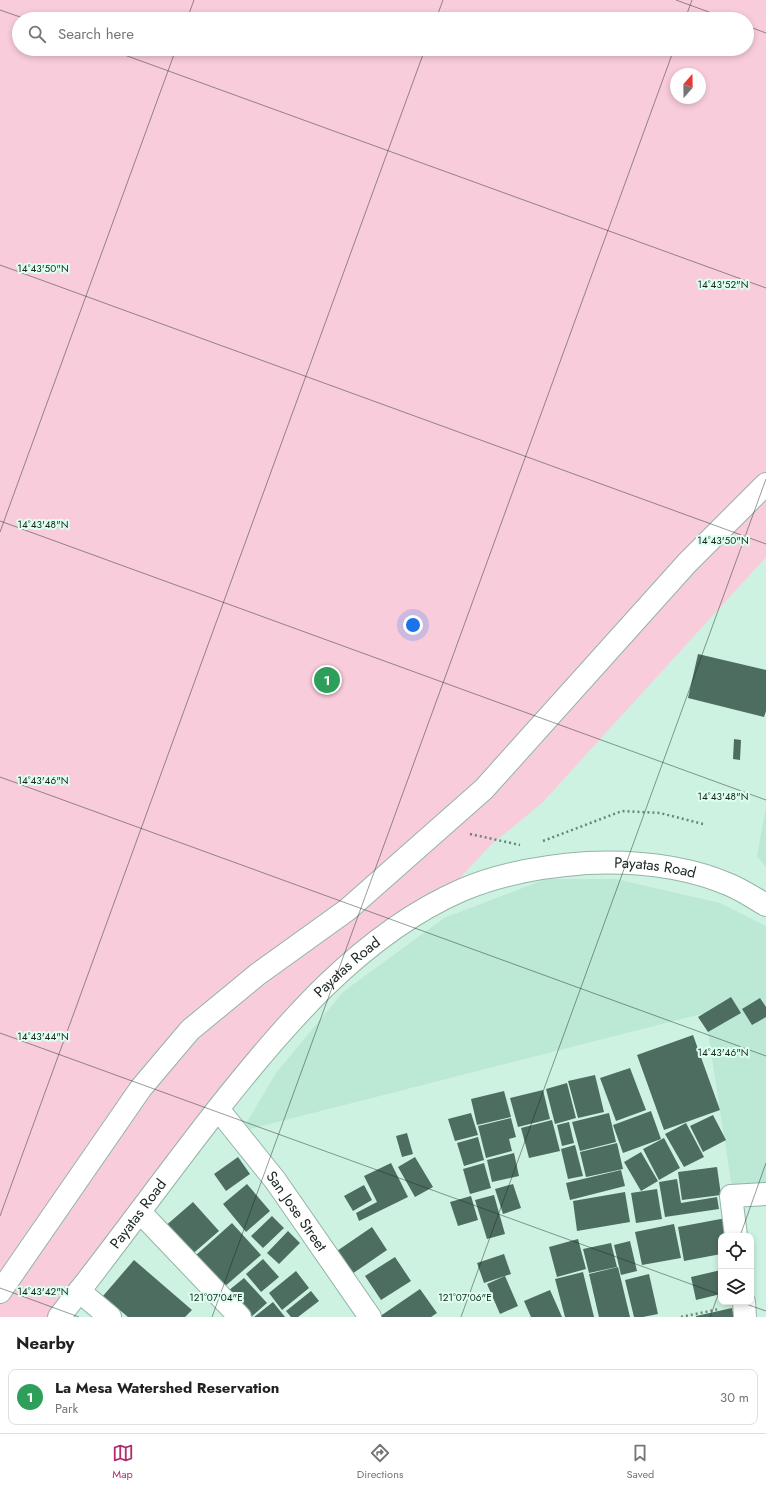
<!DOCTYPE html>
<meta charset="utf-8">
<style>
:root{--surface:#fff;--page:#f6f6f6;--text:#202124;--muted:#757577;--line:#e0e0e0;--accent:#b32b6e}
body{margin:0;font-family:Jost,sans-serif;background:var(--page);color:var(--text)}
.controls{position:absolute;right:12px;bottom:12px;display:grid;overflow:hidden;border-radius:8px;box-shadow:0 2px 6px #0003}
.controls button{width:36px;height:36px;display:grid;place-items:center;padding:0;border:0;border-bottom:1px solid var(--line);background:var(--surface);color:var(--text);font:20px sans-serif}
.compass{position:absolute;left:670px;top:68px;width:36px;height:36px;border-radius:50%;background:var(--surface);box-shadow:0 2px 6px #0003;rotate:20deg}
.you{position:absolute;left:413px;top:625px;width:14px;height:14px;margin:-10px;border:3px solid #fff;border-radius:50%;background:#1a73e8;box-shadow:0 0 0 6px #1a73e833}
.badge{display:grid;place-items:center;width:26px;height:26px;border-radius:50%;background:var(--accent);color:#fff;font-size:13px;font-weight:700}
.pin{position:absolute;translate:-50% -50%;border:2px solid #fff;box-shadow:0 1px 4px #0006}
.list{margin:0;padding:0;list-style:none}
h2{display:flex;justify-content:space-between;align-items:center;height:52px;margin:0;padding:0 16px;font-size:17px}
h2 small{font-size:13px;font-weight:400;color:var(--muted)}
.list li{display:grid;grid-template-columns:26px 1fr auto;gap:12px;align-items:center;box-sizing:border-box;height:56px;margin:0 8px 8px;padding:0 8px;border:1px solid var(--line);border-radius:8px}
.list b{display:block;font-size:15px;white-space:nowrap}
.list p{margin:0;font-size:13px;white-space:nowrap;color:var(--muted)}
.list em{font-size:13px;font-style:normal;color:var(--muted)}
.icon{flex:none;width:22px;height:22px;fill:none;stroke:currentColor;stroke-width:2;stroke-linecap:round;stroke-linejoin:round}
.map{position:relative;flex:none;width:766px;height:1317px;overflow:hidden}
.search{position:absolute;background:var(--surface);box-shadow:0 2px 6px #0003;left:12px;right:12px;top:12px;height:44px;display:flex;align-items:center;gap:10px;box-sizing:border-box;padding:0 14px;border-radius:22px;color:var(--muted);font-size:15px}
.sheet{height:116px;background:var(--surface)}
nav{display:flex;justify-content:space-around;align-items:center;box-sizing:border-box;height:56px;border-top:1px solid var(--line);background:var(--surface);font-size:11px;color:var(--muted)}
nav a{display:grid;justify-items:center;gap:2px}
nav .on{color:var(--accent)}
.map>svg:first-child{display:block}
.built{fill:#bce8d6}
.green{fill:#f8ccdb;fill-rule:evenodd}
.building{fill:#4d6d60}
.lines{fill:none;stroke-linecap:round;stroke-linejoin:round}
.minor-casing{stroke:#93b4a6;stroke-width:24}
.major-casing{stroke:#93b4a6;stroke-width:24}
.path{stroke:#6c8479;stroke-width:2.5;stroke-dasharray:2 3;stroke-linecap:butt}
.minor{stroke:#fff;stroke-width:22}
.major{stroke:#fff;stroke-width:22}
.ticks{fill:none;stroke:#192620;stroke-width:1;stroke-opacity:0.45}
.labels{text-anchor:middle;stroke-width:4;stroke-linejoin:round;paint-order:stroke}
.street-label{font-size:15px;fill:#192620;stroke:#dcfff0}
.ticks-label{font-size:10px;text-anchor:middle;fill:#192620;stroke:#dcfff0;stroke-width:4;stroke-linejoin:round;paint-order:stroke}
</style>
<div class="map">
<svg width="766" height="1317" viewBox="0 0 766 1317">
<rect width="100%" height="100%" fill="#cef2e2"/>
<path class="built" d="M 766,806 L 766,867 L 757,856 Z
M 546,879 L 616,879 L 720,903 L 766,926 L 766,1185 L 732,1188 L 705,1013 L 242,1131 L 276,1073 L 343,992 L 444,918 Z"/>
<path class="green" d="M 0,0 L 766,0 L 766,557 L 542,803 L 492,844 L 435,904 L 336,977 L 59,1317 L 0,1317 ZM 19,19 L 747,19 L 747,49 L 19,49 ZM 676,74 L 700,74 L 700,98 L 676,98 Z"/>
<path class="building" d="M 698,654 L 766,670 L 766,711 L 764,717 L 688,698 Z
M 734,739 L 741,740 L 740,760 L 733,759 Z
M 731,997 L 741,1013 L 708,1032 L 698,1017 Z
M 760,998 L 766,1007 L 766,1017 L 752,1025 L 742,1009 Z
M 693,1035 L 720,1110 L 664,1130 L 637,1055 Z
M 630,1068 L 646,1110 L 616,1121 L 600,1078 Z
M 595,1075 L 604,1112 L 578,1118 L 568,1081 Z
M 567,1083 L 576,1118 L 555,1124 L 546,1089 Z
M 543,1090 L 550,1119 L 518,1127 L 510,1098 Z
M 504,1091 L 511,1117 L 477,1125 L 471,1099 Z
M 651,1111 L 661,1139 L 623,1153 L 613,1125 Z
M 471,1113 L 478,1135 L 455,1141 L 448,1119 Z
M 609,1113 L 616,1142 L 580,1151 L 572,1122 Z
M 713,1115 L 726,1140 L 703,1152 L 690,1126 Z
M 511,1118 L 516,1137 L 509,1139 L 512,1151 L 486,1158 L 478,1126 Z
M 552,1120 L 560,1151 L 529,1158 L 521,1128 Z
M 569,1122 L 574,1143 L 562,1146 L 557,1125 Z
M 686,1123 L 704,1157 L 684,1167 L 665,1134 Z
M 407,1133 L 413,1154 L 402,1157 L 396,1136 Z
M 478,1137 L 484,1160 L 464,1166 L 457,1143 Z
M 664,1138 L 680,1168 L 659,1180 L 643,1149 Z
M 617,1143 L 623,1169 L 586,1177 L 580,1152 Z
M 575,1145 L 583,1176 L 568,1179 L 561,1149 Z
M 641,1152 L 658,1181 L 641,1191 L 624,1162 Z
M 514,1153 L 519,1176 L 492,1182 L 487,1160 Z
M 238,1157 L 250,1174 L 226,1191 L 214,1174 Z
M 415,1157 L 433,1187 L 415,1197 L 398,1167 Z
M 391,1163 L 408,1197 L 359,1221 L 356,1213 L 377,1202 L 364,1176 Z
M 484,1163 L 491,1188 L 470,1194 L 463,1169 Z
M 717,1167 L 721,1195 L 682,1200 L 678,1172 Z
M 621,1170 L 625,1186 L 570,1200 L 566,1183 Z
M 677,1179 L 681,1203 L 717,1197 L 719,1209 L 665,1217 L 659,1182 Z
M 247,1184 L 270,1211 L 246,1232 L 223,1204 Z
M 513,1184 L 521,1208 L 503,1214 L 495,1189 Z
M 364,1185 L 372,1200 L 353,1211 L 344,1196 Z
M 657,1189 L 662,1219 L 636,1223 L 631,1193 Z
M 625,1192 L 630,1222 L 577,1231 L 573,1201 Z
M 494,1195 L 505,1234 L 487,1239 L 475,1200 Z
M 471,1196 L 478,1220 L 458,1226 L 450,1202 Z
M 193,1202 L 219,1231 L 189,1257 L 163,1228 Z
M 272,1216 L 284,1228 L 263,1248 L 251,1236 Z
M 726,1218 L 729,1236 L 721,1236 L 721,1254 L 684,1261 L 678,1227 Z
M 232,1223 L 261,1255 L 223,1288 L 195,1256 Z
M 674,1224 L 681,1258 L 642,1265 L 635,1232 Z
M 372,1227 L 387,1250 L 349,1276 L 334,1253 Z
M 288,1231 L 300,1243 L 279,1264 L 267,1253 Z
M 578,1239 L 586,1269 L 557,1277 L 549,1247 Z
M 630,1241 L 637,1271 L 621,1275 L 614,1245 Z
M 611,1243 L 617,1267 L 589,1273 L 583,1249 Z
M 504,1254 L 511,1274 L 484,1283 L 477,1263 Z
M 395,1257 L 411,1281 L 381,1300 L 365,1276 Z
M 263,1259 L 279,1277 L 261,1292 L 246,1274 Z
M 134,1260 L 192,1310 L 185,1317 L 128,1317 L 103,1296 Z
M 618,1267 L 630,1317 L 599,1317 L 589,1274 Z
M 721,1270 L 721,1294 L 696,1300 L 691,1277 Z
M 296,1271 L 309,1288 L 282,1310 L 269,1293 Z
M 583,1272 L 594,1317 L 565,1317 L 555,1279 Z
M 649,1274 L 658,1314 L 643,1317 L 634,1317 L 625,1280 Z
M 505,1276 L 518,1306 L 500,1314 L 487,1284 Z
M 244,1278 L 267,1303 L 251,1317 L 243,1317 L 223,1295 Z
M 420,1289 L 437,1313 L 431,1317 L 379,1317 Z
M 550,1290 L 562,1317 L 531,1317 L 524,1301 Z
M 311,1291 L 319,1301 L 298,1317 L 291,1317 L 286,1311 Z
M 273,1302 L 285,1317 L 254,1317 Z
M 732,1308 L 734,1317 L 696,1317 L 696,1316 Z"/>
<g class="lines">
<g class="minor-casing">
<g id="minor">
<path id="s1" d="M 218,1109 L 275,1180 L 370,1317"/>
<path d="M 140,1212 L 240,1317"/>
<path d="M 736,1236 L 731,1196 L 766,1194"/>
<path d="M 79,1291 L 110,1317"/>
<path d="M 0,1292 L 141,1088 L 190,1030 L 258,974 L 347,910 L 484,789 L 687,563 L 766,484"/>
<path d="M 744,1302 L 745,1317"/>
</g>
</g>
<g class="major-casing">
<g id="major">
<path id="s2" d="M 59,1317 C 113,1249 163,1179 217,1110 C 284,1025 361,934 462,890 C 502,873 544,866 587,863 C 634,861 686,866 730,885 C 742,890 754,898 766,905"/>
</g>
</g>
<path class="path" d="M 470,834 L 520,845
M 543,841 L 622,811 L 660,813 L 703,824
M 681,1317 L 719,1309"/>
<use href="#minor" class="minor"/>
<use href="#major" class="major"/>
</g>
<path class="ticks" d="M 676,0 L 728,19M 0,10 L 26,19M 187,19 L 194,0M 436,19 L 443,0M 685,19 L 692,0M 747,26 L 766,33M 108,49 L 766,288M 0,265 L 766,544M 0,521 L 766,800M 0,532 L 176,49M 0,777 L 766,1056M 0,1033 L 721,1295M 0,1216 L 425,49M 740,1236 L 766,1163M 0,1288 L 79,1317M 740,1302 L 766,1311M 212,1317 L 674,49M 461,1317 L 766,479M 710,1317 L 721,1287"/>
<g class="labels">
<g class="street-label">
<text dy="5" stroke="none"><textPath href="#s2" startOffset="790">Payatas Road</textPath></text>
<text dy="5" stroke="none"><textPath href="#s2" startOffset="454">Payatas Road</textPath></text>
<text dy="5" stroke="none"><textPath href="#s1" startOffset="129">San Jose Street</textPath></text>
<text dy="5" stroke="none"><textPath href="#s2" startOffset="130">Payatas Road</textPath></text>
</g>
</g>
<g class="ticks-label">
<text x="43" y="272">14°43'50"N</text>
<text x="723" y="288">14°43'52"N</text>
<text x="43" y="528">14°43'48"N</text>
<text x="723" y="544">14°43'50"N</text>
<text x="43" y="784">14°43'46"N</text>
<text x="723" y="800">14°43'48"N</text>
<text x="43" y="1040">14°43'44"N</text>
<text x="723" y="1056">14°43'46"N</text>
<text x="43" y="1295">14°43'42"N</text>
<text x="216" y="1301">121°07'04"E</text>
<text x="465" y="1301">121°07'06"E</text>
</g>
</svg>
<div class="controls">
<button><svg class="icon" aria-label="locate" viewBox="0 0 24 24"><circle cx="12" cy="12" r="6"/><path d="M12 2v4M12 18v4M2 12h4M18 12h4"/></svg></button>
<button><svg class="icon" aria-label="layers" viewBox="0 0 24 24"><path d="M12 4l9 5-9 5-9-5zM3 14l9 5 9-5"/></svg></button>
</div>
<svg class="compass" viewBox="-18 -18 36 36"><path d="M0-13l5 13h-10z" fill="#e53935"/><path d="M0 13l5-13h-10z" fill="#757577"/></svg>
<div class="you"></div>
<div class="pin badge" style="left:327px;top:680px;background:#2e9e5b">1</div>
<div class="search"><svg class="icon" aria-label="search" viewBox="0 0 24 24"><circle cx="10" cy="10" r="6"/><path d="M15 15l6 6"/></svg>Search here</div>
</div>
<section class="sheet">
<h2>Nearby<small></small></h2>
<ul class="list">
<li><span class="badge" style="background:#2e9e5b">1</span><div><b>La Mesa Watershed Reservation</b><p>Park</p></div><em>30 m</em></li>
</ul>
</section>
<nav>
<a class="on"><svg class="icon" aria-label="map" viewBox="0 0 24 24"><path d="M3 6l6-2 6 2 6-2v14l-6 2-6-2-6 2zM9 4v14M15 6v14"/></svg>Map</a>
<a><svg class="icon" aria-label="directions" viewBox="0 0 24 24"><path d="M12 3l9 9-9 9-9-9zM9 14v-3h6M13 9l2 2-2 2"/></svg>Directions</a>
<a><svg class="icon" aria-label="saved" viewBox="0 0 24 24"><path d="M7 4h10v16l-5-4-5 4z"/></svg>Saved</a>
</nav>
